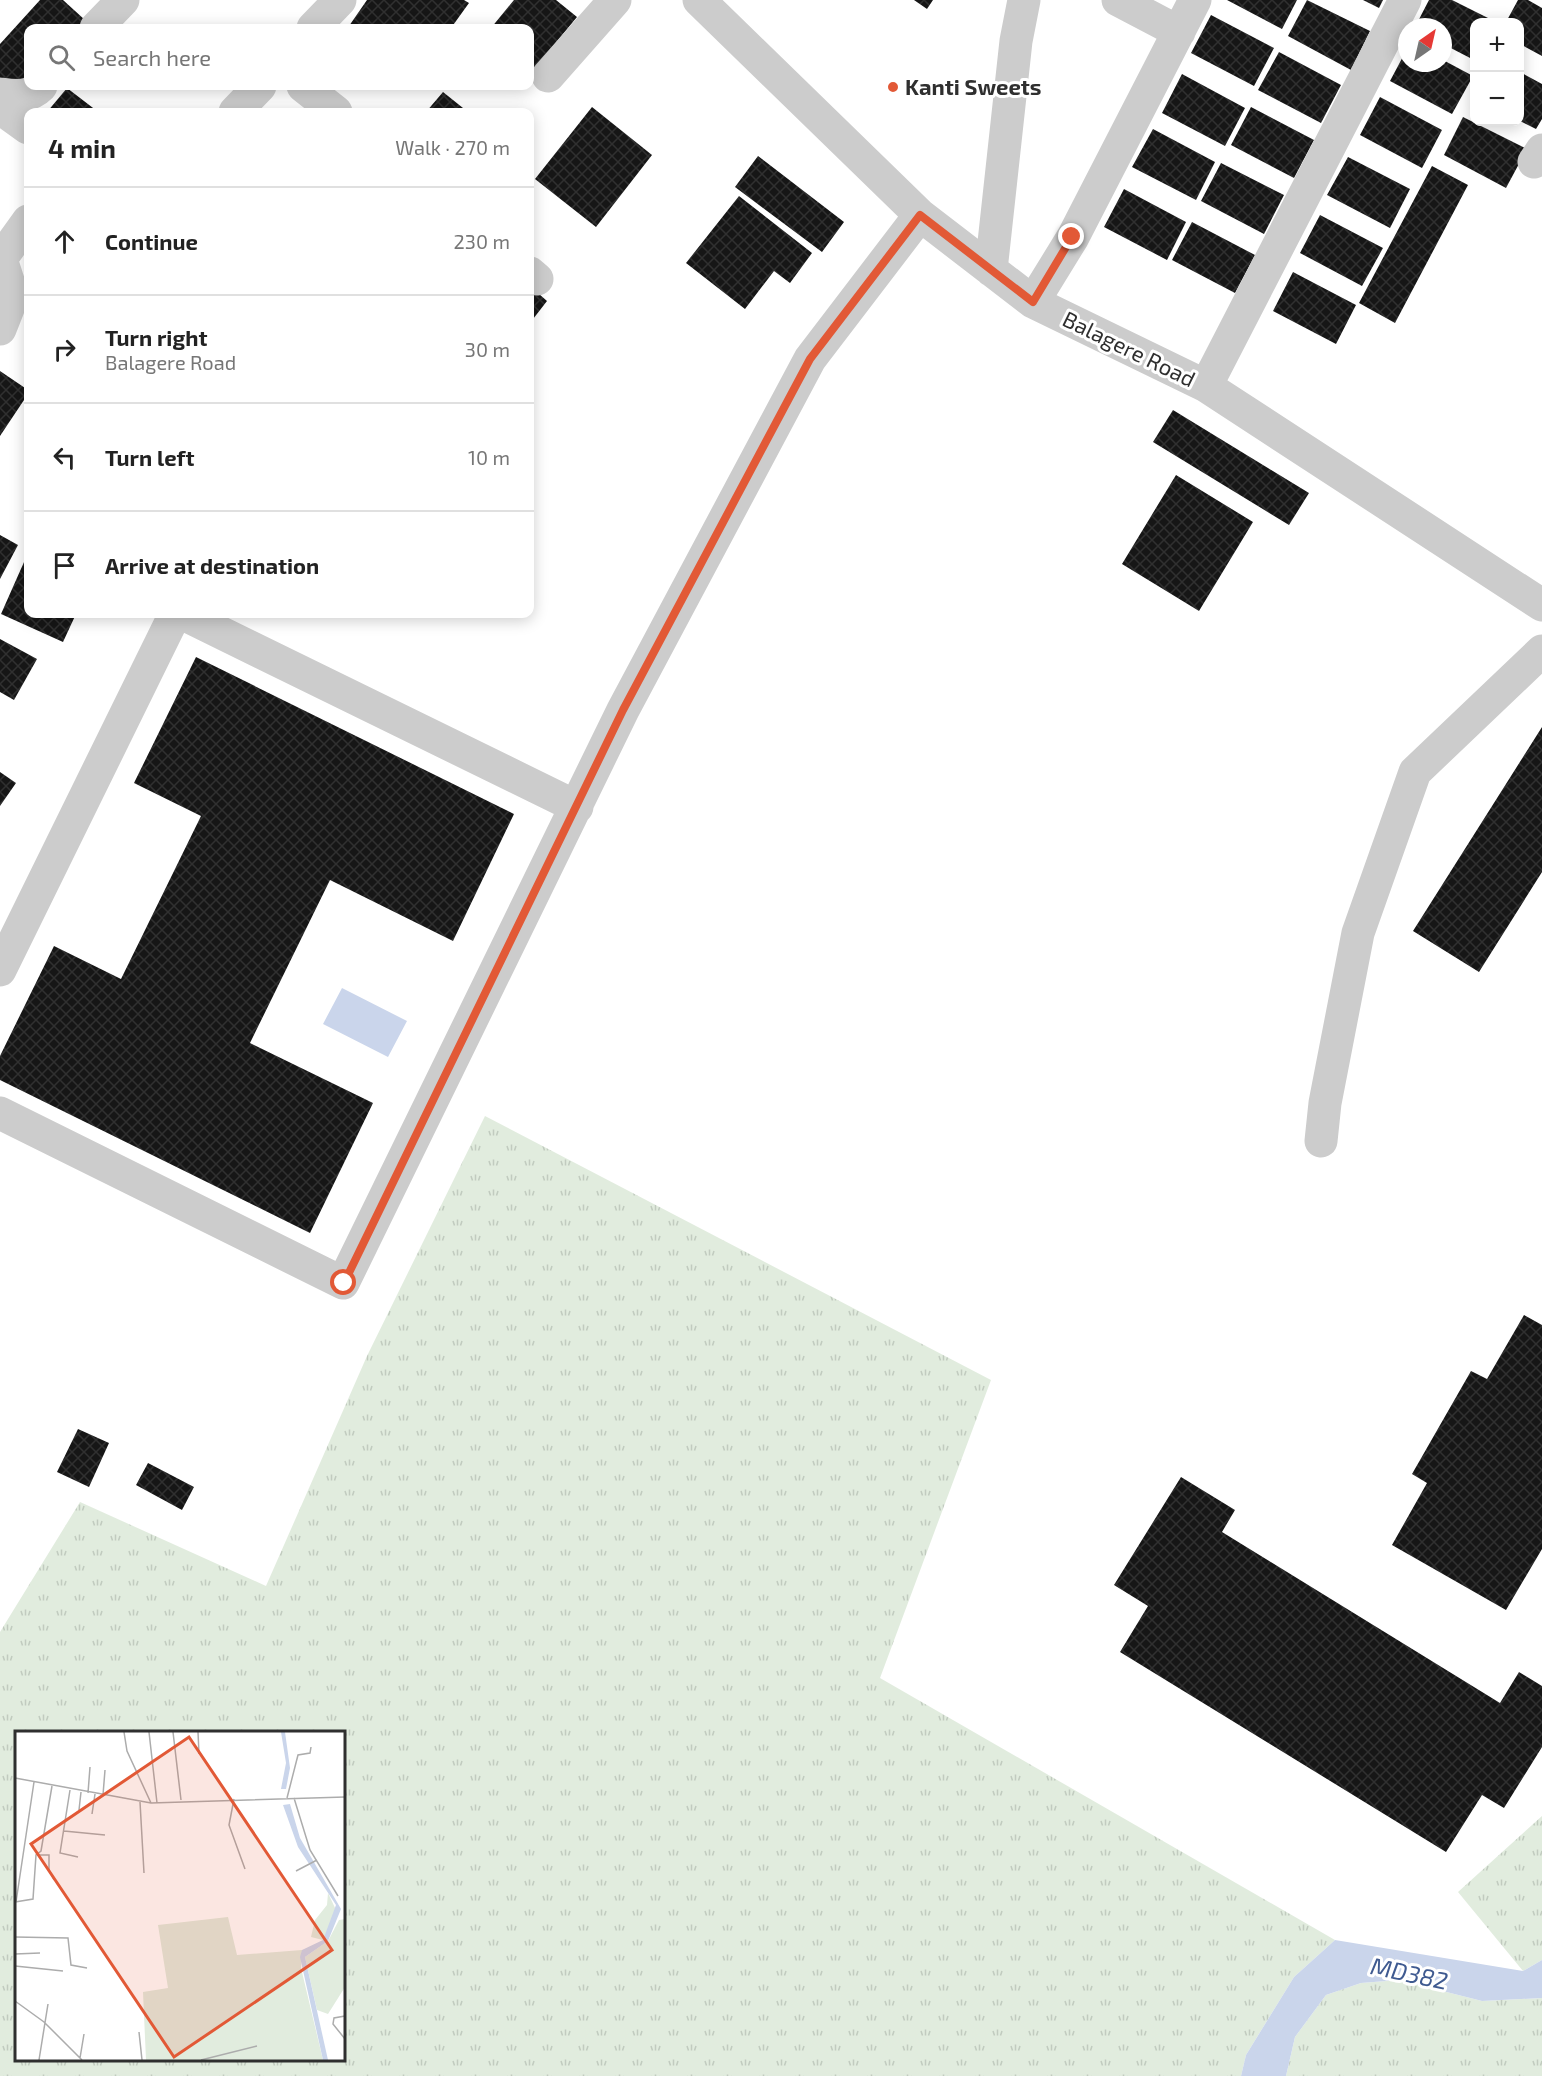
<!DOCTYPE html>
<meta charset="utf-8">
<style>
:root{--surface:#fff;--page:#f6f6f6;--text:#222;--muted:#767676;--line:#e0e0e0}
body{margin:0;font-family:"Exo 2",sans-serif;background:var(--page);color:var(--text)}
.controls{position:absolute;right:18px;top:18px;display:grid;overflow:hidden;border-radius:12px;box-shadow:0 3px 15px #0003}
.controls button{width:54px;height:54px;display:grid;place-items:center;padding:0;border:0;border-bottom:2px solid var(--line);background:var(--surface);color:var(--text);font:30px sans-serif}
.compass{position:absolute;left:1398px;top:18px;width:54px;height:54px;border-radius:50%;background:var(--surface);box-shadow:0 3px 15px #0003;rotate:34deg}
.stop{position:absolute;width:18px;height:18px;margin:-14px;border:4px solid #e25936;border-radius:50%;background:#fff}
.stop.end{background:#e25936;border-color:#fff;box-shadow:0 2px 6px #0008}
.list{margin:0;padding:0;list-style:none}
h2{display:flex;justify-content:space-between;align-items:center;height:78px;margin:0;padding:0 24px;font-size:26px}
h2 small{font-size:20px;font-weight:400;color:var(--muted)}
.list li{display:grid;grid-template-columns:39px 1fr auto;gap:18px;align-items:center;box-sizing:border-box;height:108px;padding:0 24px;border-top:2px solid var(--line)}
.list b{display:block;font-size:22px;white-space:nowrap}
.list p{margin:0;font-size:20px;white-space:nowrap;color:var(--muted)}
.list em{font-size:20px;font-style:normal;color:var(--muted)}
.icon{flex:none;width:33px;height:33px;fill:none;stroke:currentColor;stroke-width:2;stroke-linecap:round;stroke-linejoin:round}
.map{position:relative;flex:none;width:1542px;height:2076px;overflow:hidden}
.search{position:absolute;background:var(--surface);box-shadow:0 3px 15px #0003;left:24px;top:24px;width:510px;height:66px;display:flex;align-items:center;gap:15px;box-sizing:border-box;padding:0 21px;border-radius:12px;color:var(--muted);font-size:22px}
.panel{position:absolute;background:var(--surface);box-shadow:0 3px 15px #0003;left:24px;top:108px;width:510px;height:510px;border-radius:12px}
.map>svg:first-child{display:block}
.grass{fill:url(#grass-tufts);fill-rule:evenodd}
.water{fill:#cad5eb}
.building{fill:url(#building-cross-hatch)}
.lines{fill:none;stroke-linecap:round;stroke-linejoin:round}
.minor{stroke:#ccc;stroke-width:33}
.route{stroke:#e25936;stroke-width:8}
.poi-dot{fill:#e25936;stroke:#fff;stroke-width:2}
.labels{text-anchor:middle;stroke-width:6;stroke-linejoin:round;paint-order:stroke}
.poi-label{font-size:22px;font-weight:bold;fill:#2f2f2f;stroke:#fff;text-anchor:start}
.street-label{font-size:22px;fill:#2f2f2f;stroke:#fff}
.water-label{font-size:24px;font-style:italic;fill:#3f5a90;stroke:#fff}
.inset-road{fill:none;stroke:#acacac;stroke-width:1.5}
.view{fill:#e25936;fill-opacity:0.15;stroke:#e25936;stroke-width:3}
.inset-edge{fill:none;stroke:#2f2f2f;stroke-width:3}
</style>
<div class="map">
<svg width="1542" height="2076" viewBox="0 0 1542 2076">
<defs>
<pattern id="grass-tufts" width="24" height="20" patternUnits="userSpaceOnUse" patternTransform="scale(1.5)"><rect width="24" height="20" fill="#e1ecde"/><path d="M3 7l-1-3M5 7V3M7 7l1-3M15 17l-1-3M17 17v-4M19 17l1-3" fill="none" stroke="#c1cbbf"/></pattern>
<pattern id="building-cross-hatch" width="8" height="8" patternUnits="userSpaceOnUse" patternTransform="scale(1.5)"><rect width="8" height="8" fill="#161616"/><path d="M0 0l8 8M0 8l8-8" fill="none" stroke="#303030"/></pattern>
</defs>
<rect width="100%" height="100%" fill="#fff"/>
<path class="grass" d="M 485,1116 L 991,1380 L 880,1678 L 1335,1940 L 1294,1977 L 1246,2055 L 1241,2076 L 0,2076 L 0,1632 L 80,1502 L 266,1586 L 367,1356 ZM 16,1732 L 344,1732 L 344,2060 L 16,2060 Z
M 1542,1816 L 1542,1960 L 1523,1971 L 1458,1892 Z
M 1399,1980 L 1482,2001 L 1542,1998 L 1542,2076 L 1286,2076 L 1295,2037 L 1326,1995 L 1361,1983 Z"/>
<path class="water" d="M 342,988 L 407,1021 L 388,1057 L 323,1024 Z
M 1335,1940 L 1523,1971 L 1542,1960 L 1542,1998 L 1482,2001 L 1399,1980 L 1361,1983 L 1326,1995 L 1295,2037 L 1286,2076 L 1241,2076 L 1246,2055 L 1294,1977 Z"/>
<path class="building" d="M 40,0 L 63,0 L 85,20 L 78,28 L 28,28 L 28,84 L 0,79 L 0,44 Z
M 367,0 L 464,0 L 469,3 L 451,28 L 353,28 L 349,26 Z
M 514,0 L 556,0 L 577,17 L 530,74 L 530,28 L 491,28 Z
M 914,0 L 933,0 L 927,9 Z
M 1227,0 L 1297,0 L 1282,29 Z
M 1307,0 L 1370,31 L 1351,70 L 1288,36 Z
M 1363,0 L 1383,0 L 1379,8 Z
M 1429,0 L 1452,0 L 1496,22 L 1474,22 L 1474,60 L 1443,44 L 1443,27 L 1415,27 Z
M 1518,0 L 1528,0 L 1542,8 L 1542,56 L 1520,44 L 1520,22 L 1506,22 Z
M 1211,15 L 1274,48 L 1254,86 L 1191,53 Z
M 1407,49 L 1407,63 L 1443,63 L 1443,60 L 1473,76 L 1452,114 L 1390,81 Z
M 1279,52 L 1341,85 L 1321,123 L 1258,90 Z
M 1520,72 L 1542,84 L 1542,119 L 1536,129 L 1520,121 Z
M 1182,74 L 1245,108 L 1225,146 L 1162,113 Z
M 67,88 L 97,111 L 96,112 L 47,112 Z
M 443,92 L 468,112 L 426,112 Z
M 1380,97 L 1442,130 L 1422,168 L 1360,135 Z
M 592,107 L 652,155 L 596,227 L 535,179 Z
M 1251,107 L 1314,140 L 1294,178 L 1231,145 Z
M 1463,117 L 1527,149 L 1506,188 L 1444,155 Z
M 1153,129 L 1215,162 L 1196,200 L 1132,167 Z
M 758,156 L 844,222 L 822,252 L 735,187 Z
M 1348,157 L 1410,189 L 1390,228 L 1327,195 Z
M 1221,163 L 1284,195 L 1264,234 L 1201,201 Z
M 1432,166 L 1468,185 L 1395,323 L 1359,303 Z
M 1124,189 L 1186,222 L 1167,260 L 1104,227 Z
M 739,196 L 812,253 L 790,283 L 774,271 L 745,309 L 686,263 Z
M 1320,215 L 1383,248 L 1362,286 L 1300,253 Z
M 1192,222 L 1255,255 L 1235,293 L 1172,260 Z
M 1293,272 L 1356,305 L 1336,344 L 1273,311 Z
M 530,286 L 547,301 L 530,323 Z
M 0,371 L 28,390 L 28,394 L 0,436 Z
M 1173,410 L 1309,493 L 1289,525 L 1153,442 Z
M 1176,475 L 1253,522 L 1199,611 L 1122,564 Z
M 0,535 L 18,545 L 0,579 Z
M 28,553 L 28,614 L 76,614 L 63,642 L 1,614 Z
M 0,639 L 37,659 L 14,700 L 0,692 Z
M 196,657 L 514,814 L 453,941 L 330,880 L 250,1043 L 373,1103 L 310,1233 L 0,1080 L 0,1056 L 54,946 L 121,979 L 201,816 L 134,783 Z
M 1542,727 L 1542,872 L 1479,972 L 1413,931 Z
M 0,772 L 16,783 L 0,806 Z
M 1524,1315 L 1542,1325 L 1542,1549 L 1506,1610 L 1392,1545 L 1427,1483 L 1412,1474 L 1471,1371 L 1487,1379 Z
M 78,1429 L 109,1443 L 89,1487 L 57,1472 Z
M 148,1463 L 194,1487 L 182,1510 L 136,1485 Z
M 1181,1477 L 1235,1510 L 1222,1532 L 1500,1703 L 1519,1672 L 1542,1686 L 1542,1747 L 1504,1808 L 1482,1795 L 1446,1852 L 1120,1652 L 1148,1606 L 1114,1585 Z"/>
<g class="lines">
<path class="minor" d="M 699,0 L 920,215 L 1033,302 L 1206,386 L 1542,605
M 1118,0 L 1179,32
M 96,28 L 123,0
M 313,28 L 340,0
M 548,76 L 615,0
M 303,86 L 336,112
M 0,94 C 16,96 29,98 41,86
M 0,108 L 28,128
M 235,112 L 260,86
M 1534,162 L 1542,150
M 991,270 L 1016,41 L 1024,0
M 530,273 L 537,279
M 1033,302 L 1073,237 L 1195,0
M 0,329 L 13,296 L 2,262 L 3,256 L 28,221
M 1206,386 L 1405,0
M 183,614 L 577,807
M 0,970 L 175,614
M 0,1113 L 343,1283 L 623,710 L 810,359 L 920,215
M 1321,1141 L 1325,1103 L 1358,933 L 1415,772 L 1542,651"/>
</g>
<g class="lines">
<path class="route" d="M 344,1283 L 623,710 L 810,359 L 920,215 L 1033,302 L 1072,237"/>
</g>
<circle class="poi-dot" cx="893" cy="87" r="6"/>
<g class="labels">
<g class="poi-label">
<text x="905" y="95">Kanti Sweets</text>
</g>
<g class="street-label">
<text transform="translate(1129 349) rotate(26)" y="8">Balagere Road</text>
</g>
<g class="water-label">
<text transform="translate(1409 1974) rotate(12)" y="8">MD382</text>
</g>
</g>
<g transform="translate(15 1731)">
<rect width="330" height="330" fill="#fff"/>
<path d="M 313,162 L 321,179 L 308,209 L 296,206 L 300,189 L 312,174 ZM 213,186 L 222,224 L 287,219 L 286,237 L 308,329 L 131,329 L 128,261 L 153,257 L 143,194 ZM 330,188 L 330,256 L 313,283 L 302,279 L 290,226 L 313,210 L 324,189 Z" fill="#e1ecde"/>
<path d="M 266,1 L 270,1 L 275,37 L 271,58 L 266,58 L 271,32 ZM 275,73 L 285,107 L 326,178 L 313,210 L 290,226 L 313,329 L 308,329 L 285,226 L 287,219 L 308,209 L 321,174 L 283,116 L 268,74 Z" fill="#cad5eb"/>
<path class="inset-road" d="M 109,1 L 112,20 L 136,72M 134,1 L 142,72M 158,1 L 166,69M 183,1 L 184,23M 0,47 L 136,72 L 330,66M 55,59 L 45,122 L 63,126M 73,62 L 75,36M 88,64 L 90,39M 272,67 L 283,24 L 295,22 L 296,16M 279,67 L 295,119 L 323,165M 219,68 L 214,94 L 230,138M 125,71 L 129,142M 64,79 L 66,61M 77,83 L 80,63M 49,100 L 90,104M 22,124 L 34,124 L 34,139 L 39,149M 281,140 L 302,129M 0,171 L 18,168 L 21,124 L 26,120 L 37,55M 1,171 L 19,51M 0,206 L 53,207 L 56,234 L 72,237M 0,223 L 25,222M 0,235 L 48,240M 0,270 L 29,291 L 67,329M 330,285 L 319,287 L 318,293 L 330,308M 124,301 L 127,329M 65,327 L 69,303M 24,329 L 33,273M 186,329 L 242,315"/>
<path class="view" d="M 174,6 L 317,219 L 159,326 L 16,113 Z"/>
<rect width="330" height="330" class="inset-edge"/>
</g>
</svg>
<div class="controls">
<button>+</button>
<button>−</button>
</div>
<svg class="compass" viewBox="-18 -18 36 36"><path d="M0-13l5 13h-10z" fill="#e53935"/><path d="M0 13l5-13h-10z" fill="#767676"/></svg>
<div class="stop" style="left:344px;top:1283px"></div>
<div class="stop end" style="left:1072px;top:237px"></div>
<div class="search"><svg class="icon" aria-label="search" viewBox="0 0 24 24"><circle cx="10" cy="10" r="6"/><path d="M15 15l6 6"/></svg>Search here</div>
<section class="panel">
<h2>4 min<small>Walk · 270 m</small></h2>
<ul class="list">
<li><svg class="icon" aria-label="ahead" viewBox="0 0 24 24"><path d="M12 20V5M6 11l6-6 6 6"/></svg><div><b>Continue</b></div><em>230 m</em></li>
<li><svg class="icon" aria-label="right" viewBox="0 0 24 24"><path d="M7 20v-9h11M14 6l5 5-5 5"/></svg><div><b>Turn right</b><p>Balagere Road</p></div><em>30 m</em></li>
<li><svg class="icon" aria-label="left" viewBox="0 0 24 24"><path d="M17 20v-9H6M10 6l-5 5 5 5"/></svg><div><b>Turn left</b></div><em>10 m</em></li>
<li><svg class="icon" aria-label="arrive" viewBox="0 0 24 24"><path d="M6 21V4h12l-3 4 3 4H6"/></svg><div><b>Arrive at destination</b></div></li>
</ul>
</section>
</div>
